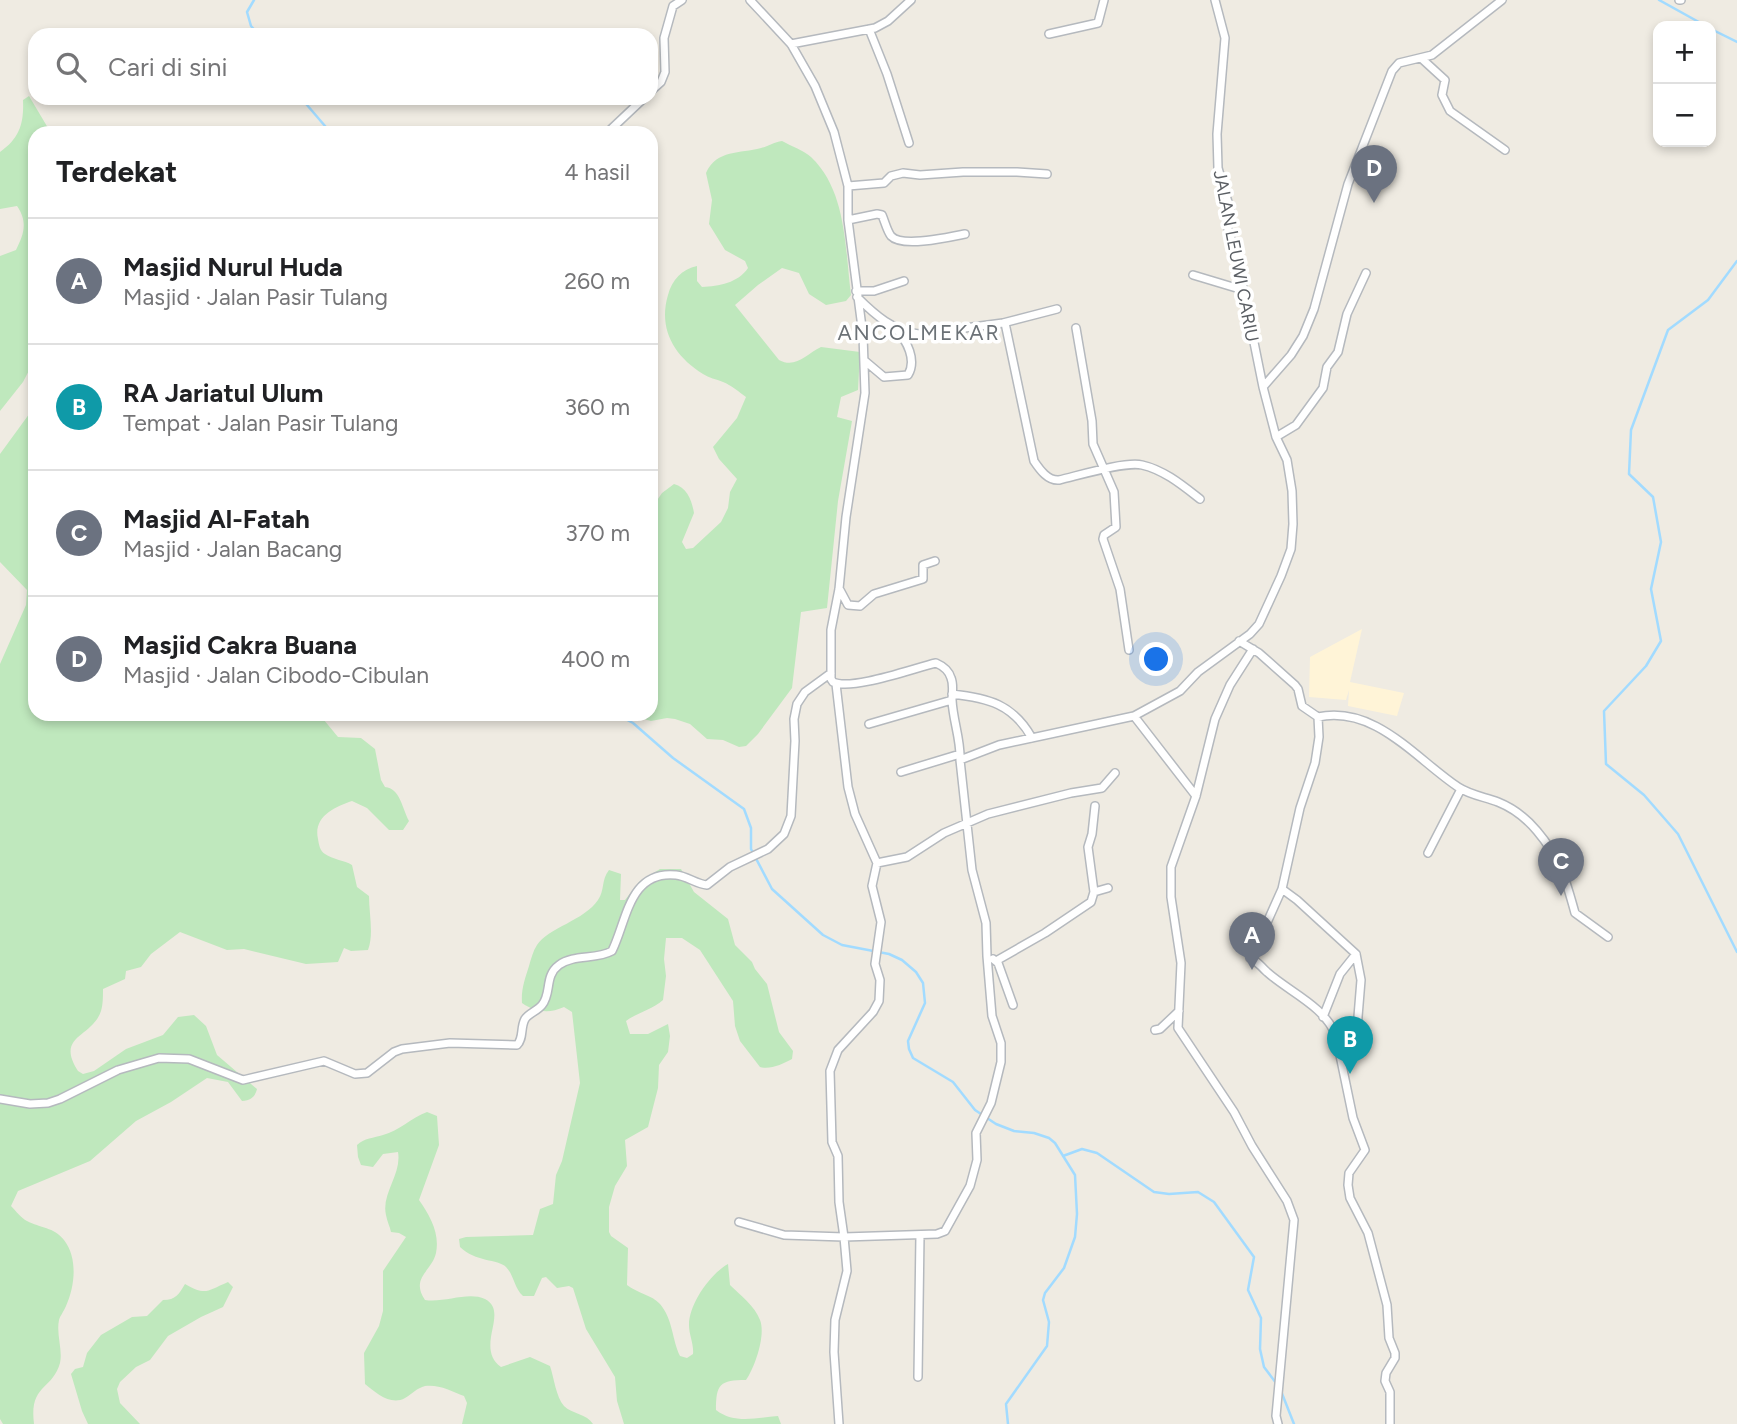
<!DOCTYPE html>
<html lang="id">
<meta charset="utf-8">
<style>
:root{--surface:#fff;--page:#f2f2f2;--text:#202124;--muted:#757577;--line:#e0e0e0;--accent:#7c3aed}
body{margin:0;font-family:Figtree,sans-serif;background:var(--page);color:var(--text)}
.controls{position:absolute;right:21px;top:21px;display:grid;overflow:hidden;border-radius:14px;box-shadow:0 4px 10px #0003}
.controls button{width:63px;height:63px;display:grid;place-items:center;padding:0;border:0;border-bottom:2px solid var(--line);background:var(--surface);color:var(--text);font:35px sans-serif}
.you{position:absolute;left:1157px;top:660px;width:24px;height:24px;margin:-18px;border:5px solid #fff;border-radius:50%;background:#1a73e8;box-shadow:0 0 0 10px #1a73e833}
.badge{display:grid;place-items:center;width:46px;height:46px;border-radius:50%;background:var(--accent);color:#fff;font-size:23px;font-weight:700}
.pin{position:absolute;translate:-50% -58px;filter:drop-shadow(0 2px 4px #0008)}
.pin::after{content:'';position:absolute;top:37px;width:24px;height:21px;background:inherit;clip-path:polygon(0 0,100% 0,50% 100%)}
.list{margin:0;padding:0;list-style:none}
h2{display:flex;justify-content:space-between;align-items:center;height:91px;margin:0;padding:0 28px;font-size:30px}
h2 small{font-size:23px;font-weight:400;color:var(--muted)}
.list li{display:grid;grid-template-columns:46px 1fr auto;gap:21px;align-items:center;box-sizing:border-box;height:126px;padding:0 28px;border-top:2px solid var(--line)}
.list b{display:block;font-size:26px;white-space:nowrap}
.list p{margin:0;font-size:23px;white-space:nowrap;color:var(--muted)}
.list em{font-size:23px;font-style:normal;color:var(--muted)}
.icon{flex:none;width:38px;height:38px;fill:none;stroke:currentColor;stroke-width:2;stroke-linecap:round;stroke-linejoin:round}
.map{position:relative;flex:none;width:1737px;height:1424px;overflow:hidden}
.search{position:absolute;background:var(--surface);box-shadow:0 4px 10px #0003;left:28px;top:28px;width:630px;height:77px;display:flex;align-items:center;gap:18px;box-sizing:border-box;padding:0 24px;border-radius:21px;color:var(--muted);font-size:26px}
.panel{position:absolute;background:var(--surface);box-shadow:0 4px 10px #0003;left:28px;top:126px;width:630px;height:595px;border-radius:21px}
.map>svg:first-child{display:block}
.commercial{fill:#fff4d7}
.green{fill:#bfe8bd}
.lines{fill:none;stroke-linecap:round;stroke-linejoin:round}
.stream{stroke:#a2dbff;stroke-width:2.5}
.minor-casing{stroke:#b5b9be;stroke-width:10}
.minor{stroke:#fff;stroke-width:7}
.labels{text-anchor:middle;stroke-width:7;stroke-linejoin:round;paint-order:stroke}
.street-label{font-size:18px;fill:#5b5f64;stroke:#fff}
.quarter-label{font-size:21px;letter-spacing:2px;fill:#6c7277;stroke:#fff}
</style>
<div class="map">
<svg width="1737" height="1424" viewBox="0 0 1737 1424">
<rect width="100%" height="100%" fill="#efebe2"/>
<path class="commercial" d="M 1362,629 L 1350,682 L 1404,693 L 1397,716 L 1348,706 L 1349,690 L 1346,700 L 1309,697 L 1310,657 Z"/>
<path class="green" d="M 29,96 L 51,133 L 35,133 L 35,359 L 23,382 L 0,411 L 0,256 L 16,250 C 24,234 28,222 17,206 L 0,209 L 0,152 C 20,138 24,123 23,100 Z
M 782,141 C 791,146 803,150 811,157 C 847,191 845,249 851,295 L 846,301 L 826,305 L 809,294 L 799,273 L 782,268 L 758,285 L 735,305 L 779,360 C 796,369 806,354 821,347 L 860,352 L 858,390 L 841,397 L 837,417 L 852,421 L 838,501 L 827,608 L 801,612 L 792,688 L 758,734 L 746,746 L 739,747 L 723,740 L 707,739 L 690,724 L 675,719 L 667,718 L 651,721 L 625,714 L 651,714 L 651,509 L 662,493 L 674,484 C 687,487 692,501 694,513 L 682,542 L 686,549 L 693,548 L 721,522 L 728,508 L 730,492 L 737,479 L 719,459 L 713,447 L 737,418 L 746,397 C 739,392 731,385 723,382 C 716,379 709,378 703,374 C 674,356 658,329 668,295 C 672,280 682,269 697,266 L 697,281 L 702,287 C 719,286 738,283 748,268 L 745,261 L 725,250 L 709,224 L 712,200 L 706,173 C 717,149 740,154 761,148 C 769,146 774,142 782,141 Z
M 35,406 L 35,714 L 319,714 L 338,737 L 361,738 L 375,749 L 381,780 L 385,787 C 400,788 402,808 409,821 L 403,830 L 389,830 L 367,808 L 352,801 C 334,807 313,817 318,839 C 319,845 320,851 325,854 C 334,860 344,860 352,865 L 357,887 L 369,896 C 369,913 374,935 368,950 L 351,951 L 344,948 L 338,962 L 306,964 L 244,949 L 227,950 L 180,932 L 151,954 L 141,967 L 126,971 L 125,979 L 103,989 C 103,996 103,1005 101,1011 C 92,1038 55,1035 78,1071 L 83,1074 L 94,1071 L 126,1049 L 163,1035 L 178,1017 L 194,1015 L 206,1026 L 217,1055 L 257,1089 C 255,1097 251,1100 242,1101 L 228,1082 L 207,1078 L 171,1102 L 136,1121 L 90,1161 L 18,1191 L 11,1206 C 16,1211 21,1218 27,1221 C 40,1228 54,1227 64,1240 C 78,1258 75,1286 66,1306 C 64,1311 60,1316 59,1320 C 56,1334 63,1350 60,1363 C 52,1391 29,1384 34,1424 L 3,1424 L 0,1419 L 0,664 L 26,605 L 27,590 L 0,562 L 0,454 Z
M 660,869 L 681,869 L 694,892 L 728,919 L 735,945 L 752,962 L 755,969 L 767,984 L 779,1032 L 793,1051 L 792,1059 C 783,1064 770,1070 760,1067 L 740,1041 L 735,1026 L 733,1001 L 700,950 L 682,938 L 666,938 L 664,959 L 666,976 L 663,1000 C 652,1010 638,1012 626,1021 L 630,1034 L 648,1034 L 668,1024 L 670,1036 L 668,1052 L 659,1065 L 658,1088 L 648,1127 L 625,1140 L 627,1166 L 615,1186 L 609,1207 L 609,1232 L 611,1236 L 628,1248 L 627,1285 C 637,1293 652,1295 660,1304 C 673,1319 672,1340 680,1356 L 687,1358 L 693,1354 C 694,1344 689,1335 689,1325 C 689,1304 710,1274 728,1264 L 730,1285 C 740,1295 755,1306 760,1320 C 766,1335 755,1367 746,1380 C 720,1380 716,1384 716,1410 C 734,1424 755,1418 778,1416 L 781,1424 L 624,1424 L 617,1401 L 615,1377 L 586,1329 L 573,1288 L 569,1286 L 557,1288 L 546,1277 L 542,1278 L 534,1296 L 523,1296 C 514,1288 514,1275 506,1267 C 498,1259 475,1262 460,1247 L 459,1239 L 466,1237 L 533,1235 L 540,1209 L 553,1204 L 556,1175 L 562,1161 L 580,1083 L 572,1012 L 564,1007 C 549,1014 535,1012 522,1003 C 521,989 525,979 529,966 C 531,959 533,951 537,945 C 548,928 585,920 598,900 C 605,890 601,880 609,870 L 621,874 L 620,900 L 625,900 L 639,882 Z
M 427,1112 L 437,1116 L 439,1145 L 419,1200 C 430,1216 440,1233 436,1253 C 432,1271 410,1278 425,1300 C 445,1303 468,1291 485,1299 C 510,1312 474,1347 501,1367 L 530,1357 L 550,1366 C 554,1378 556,1397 564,1406 C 572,1414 587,1414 593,1424 L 462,1424 L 467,1403 L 464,1396 C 452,1391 438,1384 425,1386 C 417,1388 412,1394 405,1398 C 391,1406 376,1393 365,1384 L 364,1353 L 379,1326 L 383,1311 L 383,1271 L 406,1237 L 399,1233 L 391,1232 C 390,1227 387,1221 386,1215 C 381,1194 402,1174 398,1152 L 383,1154 L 373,1167 L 361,1165 L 358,1157 L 357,1145 C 364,1138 374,1138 383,1135 C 399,1131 411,1118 427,1112 Z
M 228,1282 L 233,1287 L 223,1307 L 201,1317 L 168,1336 L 150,1360 L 136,1367 L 120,1382 L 117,1389 L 120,1403 L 140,1424 L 88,1424 L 82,1411 L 71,1374 L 75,1369 L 83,1367 L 87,1353 L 101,1335 L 132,1317 L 147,1316 L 163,1300 C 176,1300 179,1294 185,1284 C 206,1296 207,1291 228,1282 Z"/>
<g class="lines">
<path class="stream" d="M 254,0 L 247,12 L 251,26 L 259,35
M 1659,0 L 1706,26
M 1711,29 L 1737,42
M 301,98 L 331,133
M 1737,261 L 1708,300 L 1668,330 L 1631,430 L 1629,474 L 1653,497 L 1661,542 L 1651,589 L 1661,641 L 1646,666 L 1604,711 L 1606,764 L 1644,795 L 1678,834 L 1737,952
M 616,714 L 633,723 L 673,758 L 744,809 L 751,828 L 751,849 L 772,889 L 823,935 L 842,945 L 889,954 L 902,960 L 916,972 L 923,983 L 925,1003 L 908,1041 L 909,1049 L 913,1058 L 953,1082 L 975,1110 L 996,1124 L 1014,1131 L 1034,1133 L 1049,1138 L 1055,1143 L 1075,1175 L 1077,1214 L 1075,1237 L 1064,1268 L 1045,1293 L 1043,1300 L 1049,1322 L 1047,1346 L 1006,1404 L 1008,1424
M 1063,1156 L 1082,1149 L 1097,1153 L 1154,1192 L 1169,1194 L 1198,1192 L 1214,1202 L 1254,1257 L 1248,1290 L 1261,1318 L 1260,1349 L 1264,1367 L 1276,1383
M 1281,1391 L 1294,1424"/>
<g class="minor-casing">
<path id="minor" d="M 750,0 L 791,44 L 815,86 L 834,132 L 848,186 L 848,220 L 863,335 L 865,393 L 846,517 L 839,589 L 831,630 L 831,679 L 833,682 C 852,691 914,668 936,663 C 943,666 949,671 951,678 C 954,685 952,693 952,700 C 953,721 961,740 960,760 L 999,745 L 1134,716 L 1180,691 L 1198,672 L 1250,634 L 1259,624 L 1281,576 L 1291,549 L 1293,524 L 1292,491 L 1287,460 L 1276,437 L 1263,387 L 1291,355 L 1303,336 L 1314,309 L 1348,184 L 1392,71 L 1399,63 L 1432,55 L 1502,0
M 1215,0 L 1225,38 L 1217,134 L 1218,168 L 1230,209 L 1227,226 L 1237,258 L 1263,387
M 1679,0 L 1681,0
M 869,29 L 887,74 L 909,143
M 1049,34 L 1098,23 L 1104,0
M 791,44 L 875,28 L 888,21 L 911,0
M 1421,58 L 1445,80 L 1442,95 L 1450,111 L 1505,150
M 651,91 L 661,82 L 665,72 L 664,38 L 673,6 L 682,0
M 607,133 L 644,98
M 848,186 L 884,183 L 891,176 L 903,173 L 920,175 L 963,172 L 1017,172 L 1047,174
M 848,220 L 877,214 L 882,215 C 885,222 887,231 891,236 C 902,248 950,237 965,234
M 1193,275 L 1243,290
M 856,291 L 874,291 L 904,281
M 857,297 C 875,315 893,331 919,334 L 1003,323 L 1057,309
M 1005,323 L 1034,461 C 1040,470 1048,481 1059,480 C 1077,476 1125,461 1142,465 C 1164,470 1182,485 1200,499
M 1076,328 L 1092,421 L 1093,444 L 1114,492 L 1116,527 L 1104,535 L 1103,539 L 1120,589 L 1129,650
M 865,361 L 884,377 L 908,375 C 917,360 907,341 896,329
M 1276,437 L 1296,425 L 1323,388 L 1327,367 L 1338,352 L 1347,314 L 1366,273
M 840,590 L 848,605 L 860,606 L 874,594 L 923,579 L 923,565 L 935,561
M 1239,641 L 1259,653 L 1295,685 L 1298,689 L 1302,706 L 1318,717 L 1319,737 L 1315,763 L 1300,808 L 1282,889 L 1261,936 L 1250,952 L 1250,958 C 1259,962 1260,966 1267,972 C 1289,992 1325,1006 1336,1036 L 1353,1118 L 1365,1150 L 1349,1173 L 1348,1185 L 1350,1198 L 1368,1233 L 1387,1305 L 1389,1338 L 1395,1353 L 1395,1358 L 1386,1373 L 1385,1381 L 1390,1392 L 1390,1424
M 1253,649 L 1230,685 L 1215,719 L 1196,796 L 1171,867 L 1171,897 L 1181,963 L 1178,1028 L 1234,1112 L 1252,1146 L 1287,1201 L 1294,1220 L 1276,1416 L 1278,1424
M 836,684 L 848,787 L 855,814 L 877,863 L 907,857 L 944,833 L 988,814 L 1071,793 L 1102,788 L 1115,773
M 952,694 C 988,698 1013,704 1032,738
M 1134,716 L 1196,796
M 1318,717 C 1375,705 1416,759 1458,787 C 1470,795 1485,797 1498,802 C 1513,808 1527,819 1537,831 C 1560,858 1566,880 1575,913 L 1608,937
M 869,724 L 952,700
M 901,772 L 960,754
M 1428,853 L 1461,789
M 1282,889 L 1297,900 L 1356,954 L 1361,980 L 1357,1029
M 1094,892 L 1108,888
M 993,959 L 998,963 L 1013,1005
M 996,961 L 1045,933 L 1091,902 L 1094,892 L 1088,847 L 1092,834 L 1095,806
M 1323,1017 L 1340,974 L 1356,954
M 1155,1030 L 1160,1029 L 1179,1011
M 0,1099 L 30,1104 L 48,1103 L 60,1099 L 118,1070 L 159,1058 L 189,1059 L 243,1080 L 324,1061 L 355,1074 L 367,1073 L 394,1052 L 402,1049 L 450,1043 L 517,1045 C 524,1038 520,1028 525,1019 C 529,1013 537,1011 542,1005 C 552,993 544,976 559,965 C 574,954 596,960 612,951 C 627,921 629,870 676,875 C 687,876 696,884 707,885 L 730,867 L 768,849 L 784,834 L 791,816 L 795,741 L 794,719 L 797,704 L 805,692 L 831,673
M 739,1222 L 784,1235 L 844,1237 L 839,1202 L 838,1156 L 832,1142 L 830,1071 L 838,1050 L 873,1012 L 879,1001 L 880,980 L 875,964 L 881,922 L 872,886 L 877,863
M 918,1377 L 920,1235
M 839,1424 L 834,1352 L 835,1320 L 847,1271 L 844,1237 L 937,1234 L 945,1231 L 970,1186 L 977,1160 L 976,1133 L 991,1103 L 1001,1062 L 1001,1043 L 992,1016 L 987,956 L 986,923 L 972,870 L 960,760"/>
</g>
<use href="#minor" class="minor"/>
</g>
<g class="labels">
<g class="street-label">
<text transform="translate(1236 256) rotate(79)" y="6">JALAN LEUWI CARIU</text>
</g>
<g class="quarter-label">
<text x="919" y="340">ANCOLMEKAR</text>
</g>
</g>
</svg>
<div class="controls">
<button>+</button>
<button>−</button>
</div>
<div class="you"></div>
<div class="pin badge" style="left:1252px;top:970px;background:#6b7280">A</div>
<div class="pin badge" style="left:1350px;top:1074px;background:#0f9aa8">B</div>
<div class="pin badge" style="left:1561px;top:896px;background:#6b7280">C</div>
<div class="pin badge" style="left:1374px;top:203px;background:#6b7280">D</div>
<div class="search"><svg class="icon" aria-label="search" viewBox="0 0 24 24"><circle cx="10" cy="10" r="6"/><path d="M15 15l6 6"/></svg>Cari di sini</div>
<section class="panel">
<h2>Terdekat<small>4 hasil</small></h2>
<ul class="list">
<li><span class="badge" style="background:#6b7280">A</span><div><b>Masjid Nurul Huda</b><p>Masjid · Jalan Pasir Tulang</p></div><em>260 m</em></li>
<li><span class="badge" style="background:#0f9aa8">B</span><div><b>RA Jariatul Ulum</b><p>Tempat · Jalan Pasir Tulang</p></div><em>360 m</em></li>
<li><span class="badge" style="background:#6b7280">C</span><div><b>Masjid Al-Fatah</b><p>Masjid · Jalan Bacang</p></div><em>370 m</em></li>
<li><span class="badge" style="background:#6b7280">D</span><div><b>Masjid Cakra Buana</b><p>Masjid · Jalan Cibodo-Cibulan</p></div><em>400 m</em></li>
</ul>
</section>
</div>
